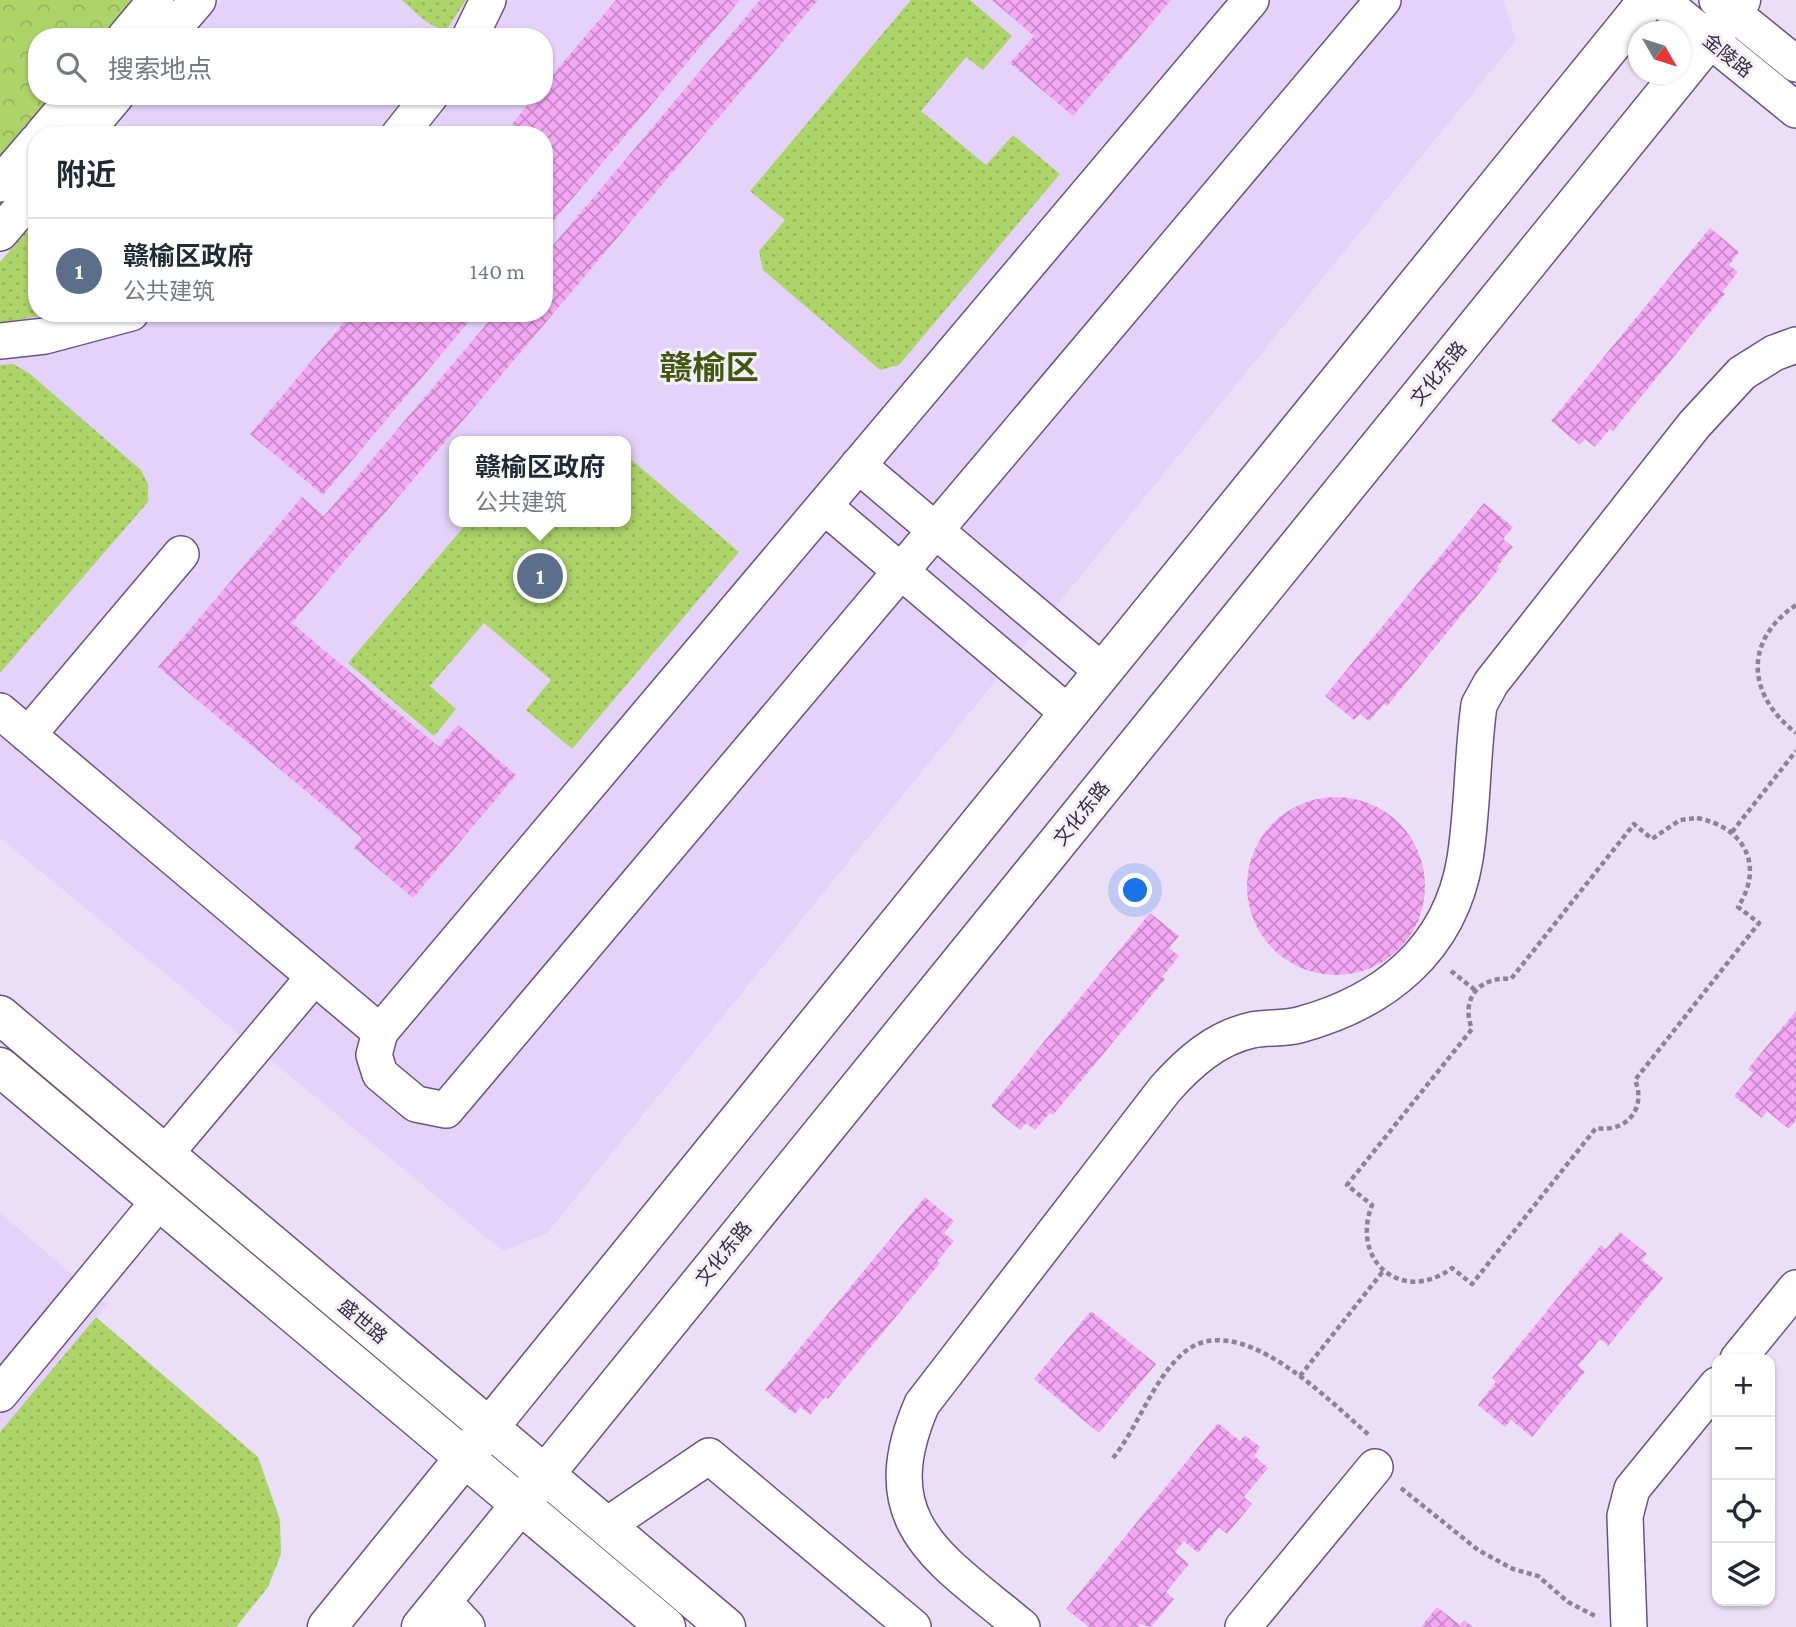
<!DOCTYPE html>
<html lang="zh">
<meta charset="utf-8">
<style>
:root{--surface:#fff;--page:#f6f6f7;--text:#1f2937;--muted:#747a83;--line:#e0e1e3;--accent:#ea580c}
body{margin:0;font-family:"Crimson Pro","Noto Sans SC",serif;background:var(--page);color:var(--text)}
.controls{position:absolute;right:21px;bottom:21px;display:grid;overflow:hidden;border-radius:14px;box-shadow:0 2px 5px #0004}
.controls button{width:63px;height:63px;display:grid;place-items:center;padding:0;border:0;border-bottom:2px solid var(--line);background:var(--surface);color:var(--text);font:35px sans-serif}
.compass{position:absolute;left:1628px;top:21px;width:63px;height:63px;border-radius:50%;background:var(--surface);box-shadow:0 2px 5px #0004;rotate:129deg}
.you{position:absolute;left:1136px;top:891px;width:24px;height:24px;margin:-18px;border:5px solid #fff;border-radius:50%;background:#1a73e8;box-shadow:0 0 0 10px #1a73e833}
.badge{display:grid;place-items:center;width:46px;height:46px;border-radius:50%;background:var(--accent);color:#fff;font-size:23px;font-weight:700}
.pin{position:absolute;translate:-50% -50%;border:4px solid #fff;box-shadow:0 2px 7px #0006}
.popup{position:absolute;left:449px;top:436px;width:182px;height:91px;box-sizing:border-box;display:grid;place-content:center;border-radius:14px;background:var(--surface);filter:drop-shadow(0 2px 5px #0005);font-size:23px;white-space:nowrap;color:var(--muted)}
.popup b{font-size:26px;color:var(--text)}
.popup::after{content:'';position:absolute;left:50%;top:100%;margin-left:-14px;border:14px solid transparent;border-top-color:var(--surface)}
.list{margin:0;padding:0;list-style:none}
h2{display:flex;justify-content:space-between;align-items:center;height:91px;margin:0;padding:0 28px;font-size:30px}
h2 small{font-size:23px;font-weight:400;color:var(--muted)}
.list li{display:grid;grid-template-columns:46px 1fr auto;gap:21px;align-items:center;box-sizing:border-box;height:105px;padding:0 28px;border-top:2px solid var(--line)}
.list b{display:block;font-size:26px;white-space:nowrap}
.list p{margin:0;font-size:23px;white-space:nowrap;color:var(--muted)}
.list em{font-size:23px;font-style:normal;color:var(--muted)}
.icon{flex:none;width:38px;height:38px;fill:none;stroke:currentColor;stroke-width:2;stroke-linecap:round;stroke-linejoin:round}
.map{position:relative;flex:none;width:1796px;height:1627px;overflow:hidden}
.search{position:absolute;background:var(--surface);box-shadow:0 2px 5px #0004;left:28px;top:28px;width:525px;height:77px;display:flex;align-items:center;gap:18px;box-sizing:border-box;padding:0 24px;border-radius:28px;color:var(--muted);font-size:26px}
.panel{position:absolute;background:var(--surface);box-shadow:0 2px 5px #0004;left:28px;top:126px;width:525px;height:196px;border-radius:28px}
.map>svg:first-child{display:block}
.built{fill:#e5d2fa;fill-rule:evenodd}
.grass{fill:url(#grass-dots)}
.forest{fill:url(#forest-crowns)}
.building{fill:url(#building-cross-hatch)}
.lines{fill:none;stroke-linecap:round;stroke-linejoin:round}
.minor-casing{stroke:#6c5286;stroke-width:38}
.major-casing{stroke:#6c5286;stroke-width:41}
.path{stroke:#8d829a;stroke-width:4.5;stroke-dasharray:5 3.5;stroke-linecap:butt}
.minor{stroke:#fff;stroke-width:35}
.major{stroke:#fff;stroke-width:38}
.labels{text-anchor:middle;stroke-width:6;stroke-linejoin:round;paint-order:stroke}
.street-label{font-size:19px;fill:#362b42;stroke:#f4effb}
.town-label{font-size:33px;font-weight:bold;fill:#40570d;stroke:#f4effb}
</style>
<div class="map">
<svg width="1796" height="1627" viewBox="0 0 1796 1627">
<defs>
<pattern id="grass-dots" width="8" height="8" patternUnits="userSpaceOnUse" patternTransform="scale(1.75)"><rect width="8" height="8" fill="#acd468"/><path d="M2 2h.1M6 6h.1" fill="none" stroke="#95b65b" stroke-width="1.8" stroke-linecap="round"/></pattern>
<pattern id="forest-crowns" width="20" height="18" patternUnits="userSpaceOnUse" patternTransform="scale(1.75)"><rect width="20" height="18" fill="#acd468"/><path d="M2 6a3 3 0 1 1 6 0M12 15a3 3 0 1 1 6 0" fill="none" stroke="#95b65b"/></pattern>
<pattern id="building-cross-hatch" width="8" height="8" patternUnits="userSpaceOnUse" patternTransform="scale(1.75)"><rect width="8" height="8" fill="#f4a7f5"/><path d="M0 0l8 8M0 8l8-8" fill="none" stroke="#c688c8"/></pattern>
</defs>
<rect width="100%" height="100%" fill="#eadff7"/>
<path class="built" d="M 221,0 L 1503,0 L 1516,40 L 547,1233 L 503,1251 L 0,838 L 0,262 L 37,219 L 37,313 L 544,313 L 544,135 L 108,135 L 140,96 L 544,96 L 544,37 L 190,37 ZM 454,441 L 626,441 L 626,522 L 454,522 Z
M 0,1213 L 107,1304 L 0,1432 Z"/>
<path class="grass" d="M 402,0 L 466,0 L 447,29 C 429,29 415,11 402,0 Z
M 911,0 L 970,0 L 1012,36 L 983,70 L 966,57 L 921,111 L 986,165 L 1013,135 L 1060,174 L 899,365 L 880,370 L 763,270 L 759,251 L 785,220 L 750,191 Z
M 37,231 L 37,313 L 54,313 L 0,323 L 0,262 L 26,232 Z
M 13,364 L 29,373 L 141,470 L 148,484 L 148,502 L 0,673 L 0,365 Z
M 626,455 L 739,552 L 572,749 L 526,710 L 551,680 L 484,623 L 430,686 L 456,709 L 434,736 L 348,663 L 468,522 L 626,522 Z
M 96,1317 L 258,1457 L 280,1520 L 281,1554 L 268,1587 L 236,1627 L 0,1627 L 0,1432 Z"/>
<path class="forest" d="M 0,0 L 138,0 L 107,37 L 37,37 L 37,96 L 57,96 L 0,164 Z"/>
<path class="building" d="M 616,0 L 740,0 L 544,232 L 544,135 L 503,135 L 535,96 L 544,96 L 544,85 Z
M 760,0 L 818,0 L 292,623 L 439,747 L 458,725 L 516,775 L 413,898 L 354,848 L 362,838 L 158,667 L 302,497 L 324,516 L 496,313 L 544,313 L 544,256 Z
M 992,0 L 1171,0 L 1073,116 L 1010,63 L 1034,36 Z
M 1710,228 L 1739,252 L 1729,265 L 1738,272 L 1722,292 L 1725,294 L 1613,431 L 1610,429 L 1595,447 L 1585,439 L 1580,445 L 1551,421 Z
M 352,313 L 476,313 L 323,495 L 250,434 Z
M 1484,503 L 1513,527 L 1503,539 L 1513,547 L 1497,567 L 1499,569 L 1387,706 L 1384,704 L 1369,721 L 1360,714 L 1354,720 L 1325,696 Z
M1247 886a89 89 0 1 1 178 0a89 89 0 1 1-178 0Z
M 1150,913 L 1179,936 L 1169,948 L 1179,956 L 1162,977 L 1165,979 L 1053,1115 L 1050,1113 L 1035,1130 L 1026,1123 L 1020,1130 L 991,1106 Z
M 1796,1011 L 1796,1120 L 1789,1129 L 1767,1111 L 1762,1118 L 1734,1096 L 1753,1073 L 1748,1069 Z
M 925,1197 L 954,1221 L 944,1233 L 954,1241 L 937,1261 L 940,1263 L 828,1399 L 825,1397 L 810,1415 L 801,1407 L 795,1414 L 765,1390 Z
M 1620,1232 L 1647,1254 L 1642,1260 L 1663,1278 L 1608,1346 L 1600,1339 L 1578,1366 L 1585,1372 L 1532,1437 L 1511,1420 L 1505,1427 L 1478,1405 L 1496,1382 L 1492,1378 L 1601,1245 L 1606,1249 Z
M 1091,1311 L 1156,1364 L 1099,1433 L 1034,1379 Z
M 1218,1423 L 1240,1441 L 1245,1435 L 1260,1447 L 1254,1456 L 1268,1468 L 1244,1497 L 1252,1504 L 1227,1534 L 1219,1527 L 1198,1553 L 1184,1541 L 1175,1552 L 1189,1564 L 1166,1592 L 1174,1599 L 1151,1627 L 1140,1624 L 1138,1627 L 1089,1627 L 1066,1609 Z
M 1437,1607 L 1460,1625 L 1464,1620 L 1473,1627 L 1421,1627 Z"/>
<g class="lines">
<g class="minor-casing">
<path id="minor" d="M 1661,0 L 1796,110
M 1717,0 L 1796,64
M 125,37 L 156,0
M 166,37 L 198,0
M 470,37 L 488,0
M 42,135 L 75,96
M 83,135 L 116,96
M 399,135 L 430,96
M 0,184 L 37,141
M 0,233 L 37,190
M 0,341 L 45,336 L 131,313
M 858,465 L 1102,671
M 824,506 L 1068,713
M 0,711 L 380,1032 L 1251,0
M 28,735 L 181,554
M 380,1032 L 374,1055 L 380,1074 L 416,1104 L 446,1110 L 1383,0
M 165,1154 L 314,977
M 1738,1359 L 1796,1288
M 0,1394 L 159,1201
M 606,1526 L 709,1456 L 913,1627
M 442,1600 L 467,1627
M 1022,1627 C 940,1558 870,1524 922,1404 L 1165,1089 C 1189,1062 1216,1038 1252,1030 C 1268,1027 1283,1029 1299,1025 C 1384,1002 1450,950 1465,859 C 1473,808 1472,756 1479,705 L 1491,683 L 1694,425 L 1742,373 L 1774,353 L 1796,345
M 1243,1627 L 1375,1467
M 1629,1627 L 1625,1516 L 1632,1489 L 1717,1385"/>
</g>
<g class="major-casing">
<path id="major" d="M 0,1015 L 726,1627
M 0,1067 L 666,1627
M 327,1627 L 1648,0
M 421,1627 L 1741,0"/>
</g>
<path class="path" d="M 1796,605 C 1743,641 1747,695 1796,733
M 1697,818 C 1744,827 1765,865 1738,907 L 1759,923 L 1635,1080 C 1647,1109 1626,1133 1596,1128 L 1472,1284 L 1452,1268 C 1402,1305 1350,1261 1372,1205 L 1347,1185 L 1472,1029 C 1460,998 1480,976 1511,979 L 1634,824 L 1652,839 L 1680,820 Z
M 1732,832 L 1796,751
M 1451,971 L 1475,990
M 1300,1376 L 1384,1270
M 1113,1458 C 1138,1427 1151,1384 1180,1356 C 1235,1302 1329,1401 1369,1435
M 1401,1488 L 1478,1550 L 1513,1569 L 1538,1576 L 1568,1602 L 1597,1617"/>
<use href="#minor" class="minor"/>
<use href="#major" class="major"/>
</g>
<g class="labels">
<g class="street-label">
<text transform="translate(1728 55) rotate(39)" y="7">金陵路</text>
<text transform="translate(1438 373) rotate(-51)" y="7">文化东路</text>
<text transform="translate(1081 813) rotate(-51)" y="7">文化东路</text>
<text transform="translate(723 1253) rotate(-51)" y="7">文化东路</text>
<text transform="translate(363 1321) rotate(40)" y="7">盛世路</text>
</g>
<g class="town-label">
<text x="709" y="379">赣榆区</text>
</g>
</g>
</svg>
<div class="controls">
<button>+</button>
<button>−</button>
<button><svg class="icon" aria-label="locate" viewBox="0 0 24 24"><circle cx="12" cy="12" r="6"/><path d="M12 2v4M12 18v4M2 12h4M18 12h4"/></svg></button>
<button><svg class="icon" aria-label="layers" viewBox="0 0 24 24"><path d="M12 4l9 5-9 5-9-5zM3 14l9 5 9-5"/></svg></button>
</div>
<svg class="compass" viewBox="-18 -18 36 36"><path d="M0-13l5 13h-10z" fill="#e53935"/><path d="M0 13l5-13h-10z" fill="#747a83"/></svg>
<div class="you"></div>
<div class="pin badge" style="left:540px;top:576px;background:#5c6f8a">1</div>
<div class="popup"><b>赣榆区政府</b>公共建筑</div>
<div class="search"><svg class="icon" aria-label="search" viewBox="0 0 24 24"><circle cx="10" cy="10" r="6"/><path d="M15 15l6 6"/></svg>搜索地点</div>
<section class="panel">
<h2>附近<small></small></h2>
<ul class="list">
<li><span class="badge" style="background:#5c6f8a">1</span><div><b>赣榆区政府</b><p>公共建筑</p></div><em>140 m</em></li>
</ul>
</section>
</div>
